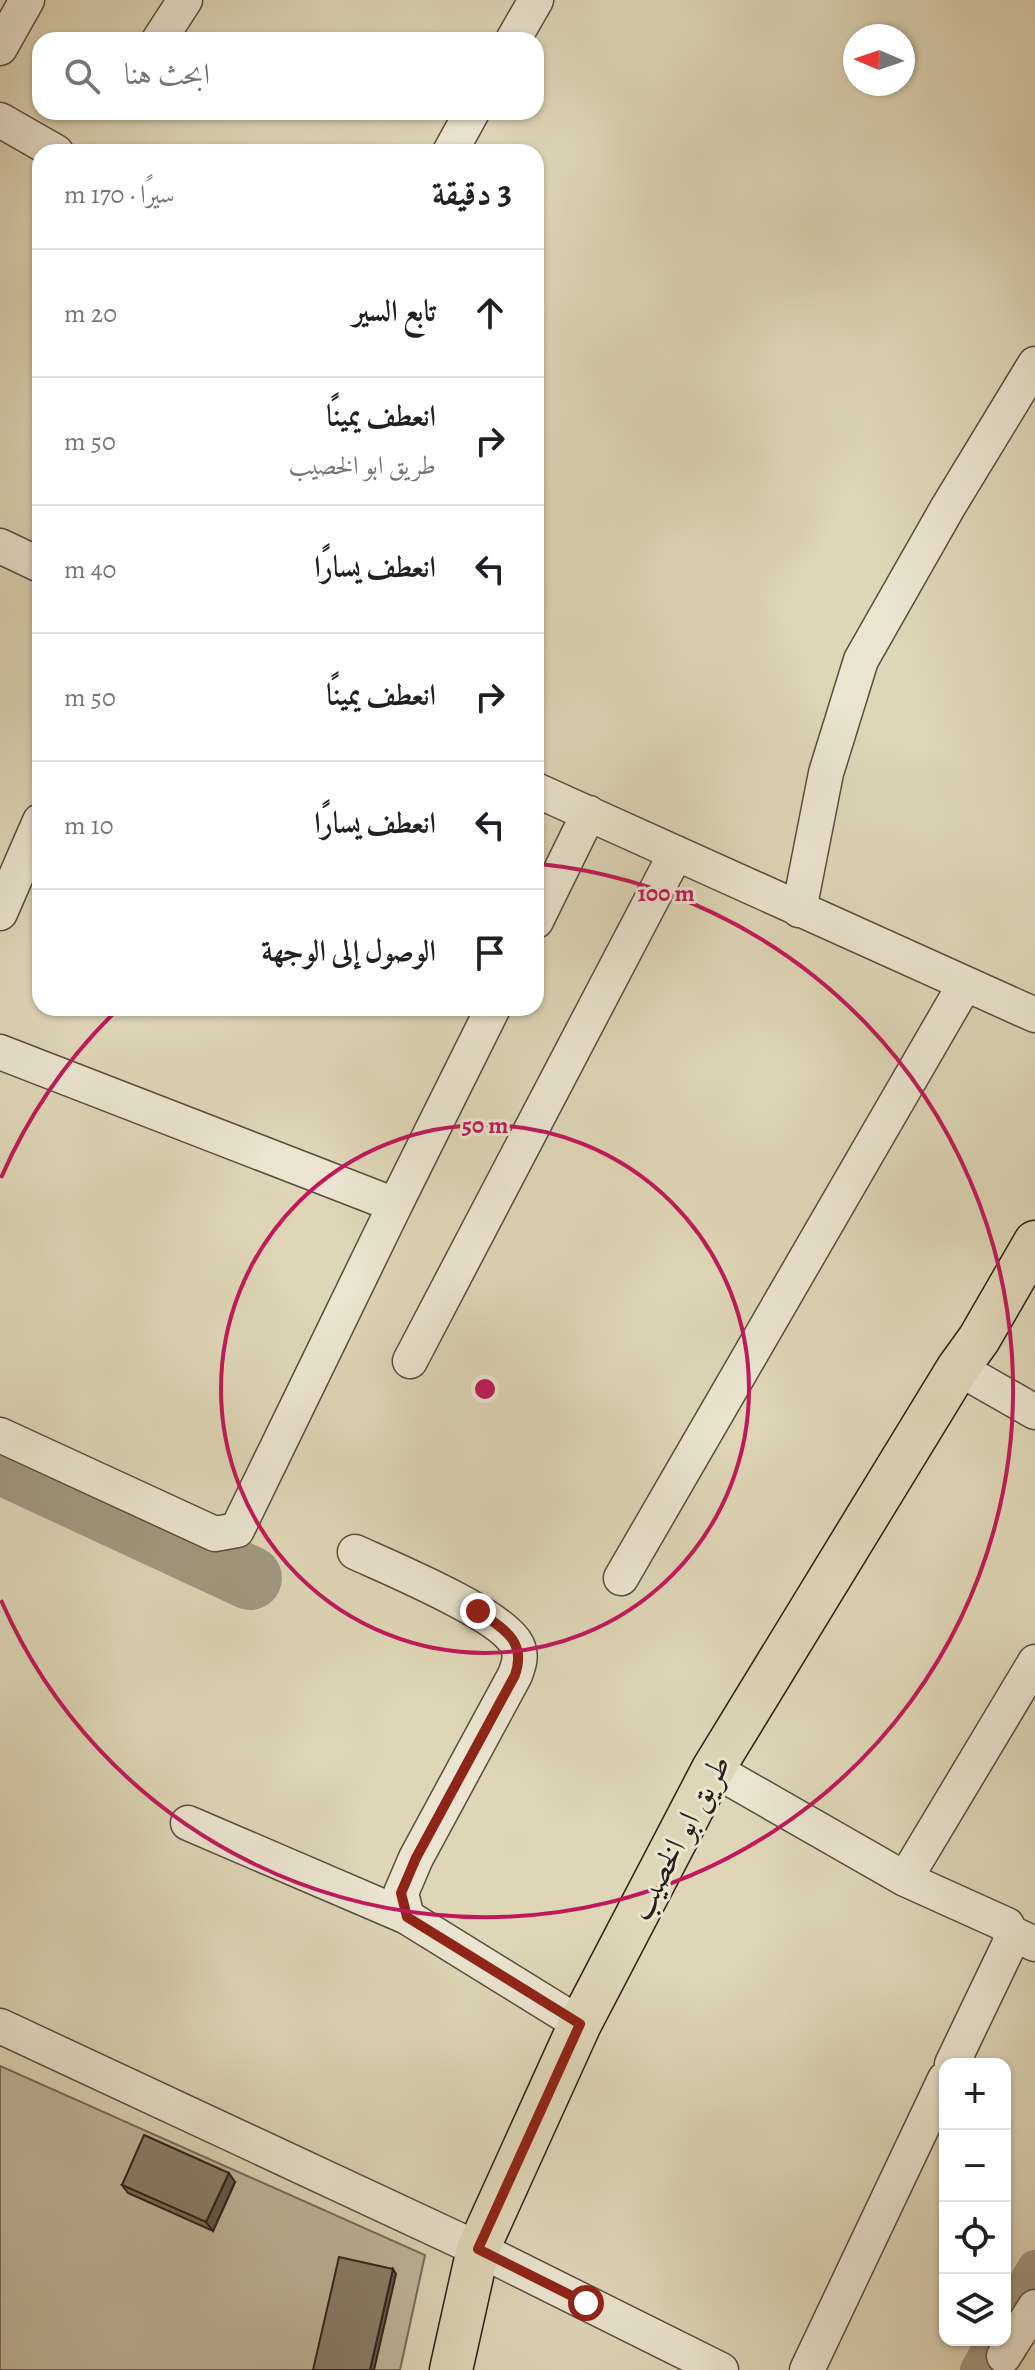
<!DOCTYPE html>
<html lang="ar">
<meta charset="utf-8">
<style>
:root{--surface:#fff;--page:#f2f2f2;--text:#202124;--muted:#757577;--line:#e0e0e0}
body{margin:0;font-family:Alegreya,Amiri,serif;background:var(--page);color:var(--text);direction:rtl}
.controls{position:absolute;right:24px;bottom:24px;display:grid;overflow:hidden;border-radius:16px;box-shadow:0 2px 6px #0004}
.controls button{width:72px;height:72px;display:grid;place-items:center;padding:0;border:0;border-bottom:2px solid var(--line);background:var(--surface);color:var(--text);font:40px sans-serif}
.compass{position:absolute;left:843px;top:24px;width:72px;height:72px;border-radius:50%;background:var(--surface);box-shadow:0 2px 6px #0004;rotate:272deg}
.stop{position:absolute;width:24px;height:24px;margin:-18px;border:6px solid #8f2418;border-radius:50%;background:#fff}
.stop.end{background:#8f2418;border-color:#fff;box-shadow:0 2px 8px #0008}
.list{margin:0;padding:0;list-style:none}
h2{display:flex;justify-content:space-between;align-items:center;height:104px;margin:0;padding:0 32px;font-size:34px}
h2 small{font-size:26px;font-weight:400;color:var(--muted)}
.list li{display:grid;grid-template-columns:52px 1fr auto;gap:24px;align-items:center;box-sizing:border-box;height:128px;padding:0 32px;border-top:2px solid var(--line)}
.list b{display:block;font-size:30px;white-space:nowrap}
.list p{margin:0;font-size:26px;white-space:nowrap;color:var(--muted)}
.list em{font-size:26px;font-style:normal;color:var(--muted)}
.icon{flex:none;width:44px;height:44px;fill:none;stroke:currentColor;stroke-width:2;stroke-linecap:round;stroke-linejoin:round}
.map{position:relative;flex:none;width:1035px;height:2370px;overflow:hidden;direction:ltr}
.search{position:absolute;background:var(--surface);box-shadow:0 2px 6px #0004;left:32px;top:32px;width:512px;height:88px;display:flex;align-items:center;gap:20px;box-sizing:border-box;padding:0 28px;border-radius:24px;color:var(--muted);font-size:30px}
.panel{position:absolute;background:var(--surface);box-shadow:0 2px 6px #0004;left:32px;top:144px;width:512px;height:872px;border-radius:24px;direction:rtl}
.map>svg:first-child{display:block}
.green{fill:#c0b79c;stroke:#766b5a;stroke-width:2}
.lines{fill:none;stroke-linecap:round;stroke-linejoin:round}
.canal{stroke:#a19881;stroke-width:36}
.river{stroke:#a19881;stroke-width:64}
.minor-casing{stroke:#584d40;stroke-width:37}
.major-casing{stroke:#2c1f18;stroke-width:45}
.minor{stroke:#eae4d0;stroke-width:34}
.major{stroke:#ded6b7;stroke-width:42}
.wall{fill:#766c5c;stroke:#2c1f18;stroke-width:2}
.shaded-wall{fill:#60584b;stroke:#2c1f18;stroke-width:2}
.building{fill:#897e6b;stroke:#2c1f18;stroke-width:2}
.route{stroke:#8f2418;stroke-width:10}
.ring{fill:none;stroke:#c2185b;stroke-width:4}
.labels{text-anchor:middle;stroke-width:6;stroke-linejoin:round;paint-order:stroke}
.street-label{font-size:32px;fill:#2c1f18;stroke:#eae4d0}
.centre{fill:#c2185b;stroke:#eae4d0;stroke-width:4}
.ring-label{font-size:24px;text-anchor:middle;font-weight:bold;fill:#c2185b;stroke:#eae4d0;stroke-width:6;stroke-linejoin:round;paint-order:stroke}
</style>
<div class="map">
<svg width="1035" height="2370" viewBox="0 0 1035 2370">
<rect width="100%" height="100%" fill="#ded6b7"/>
<filter id="stains"><feTurbulence type="fractalNoise" baseFrequency=".0025" numOctaves="4"/><feColorMatrix values="0 0 0 0 .2 0 0 0 0 .09 0 0 0 0 .02 0 0 0 .5 -.17"/></filter>
<radialGradient id="worn" r=".72"><stop offset=".6" stop-color="#630" stop-opacity="0"/><stop offset="1" stop-color="#630" stop-opacity=".3"/></radialGradient>
<path class="green" d="M 0,2066 L 425,2255 L 400,2370 L 0,2370 Z"/>
<g class="lines">
<path class="canal" d="M 1005,2322 L 1035,2268
M 978,2370 L 995,2340"/>
<path class="river" d="M 0,1462 L 250,1578"/>
<g class="minor-casing">
<path id="minor" d="M 159,40 L 185,0
M 513,40 L 536,0
M 0,48 L 27,0
M 0,120 L 56,152
M 450,152 L 472,112
M 0,546 L 40,565
M 536,790 L 1035,1015
M 799,910 L 826,773 L 861,660 L 948,507 L 1035,364
M 0,913 L 40,821
M 536,921 L 589,813
M 0,1052 L 395,1205 L 493,1008
M 410,1361 L 676,853
M 958,1368 L 1035,1412
M 0,1435 L 215,1534 L 237,1530 L 395,1205
M 355,1552 C 390,1568 502,1614 517,1645 C 522,1656 519,1664 515,1675 L 416,1858 L 401,1893 L 407,1917 L 580,2024
M 621,1578 L 965,984
M 713,1769 L 905,1879 L 1007,1925 L 1011,1933 L 1035,1944
M 188,1823 L 407,1917
M 905,1879 L 1035,1662
M 0,2026 L 478,2249 L 721,2370
M 952,2064 L 1009,1945 L 1011,1933
M 1004,2356 L 1035,2307
M 807,2370 L 945,2079"/>
</g>
<g class="major-casing">
<path id="major" d="M 451,2370 L 478,2249 L 580,2024 L 713,1769 L 958,1368 L 979,1339 L 1035,1242"/>
</g>
<use href="#minor" class="minor"/>
<use href="#major" class="major"/>
</g>
<path class="wall" d="M 235,2182 L 213,2231 L 128,2193 L 122,2185 Z"/>
<path class="shaded-wall" d="M 229,2173 L 235,2182 L 213,2231 L 206,2222 Z
M 393,2269 L 396,2274 L 374,2370 L 370,2370 Z"/>
<path class="building" d="M 144,2135 L 229,2173 L 206,2222 L 122,2185 Z
M 339,2257 L 393,2269 L 370,2370 L 313,2370 Z"/>
<g class="lines">
<path class="route" d="M 478,1611 C 503,1629 527,1640 515,1675 L 416,1858 L 401,1893 L 407,1917 L 580,2024 L 478,2249 L 586,2303"/>
</g>
<g class="ring">
<circle cx="485" cy="1389" r="264"/>
<path d="M1 1178A528 528 0 0 1 118 1009M540 864A528 528 0 1 1 1 1600"/>
</g>
<g class="labels">
<g class="street-label">
<text transform="translate(679 1837) rotate(-62)" y="11">طريق ابو الخصيب</text>
</g>
</g>
<circle cx="485" cy="1389" r="12" class="centre"/>
<g class="ring-label">
<text x="666" y="901">100 m</text>
<text x="485" y="1133">50 m</text>
</g>
<rect width="100%" height="100%" filter="url(#stains)"/>
<rect width="100%" height="100%" fill="url(#worn)"/>
</svg>
<div class="controls">
<button>+</button>
<button>−</button>
<button><svg class="icon" aria-label="locate" viewBox="0 0 24 24"><circle cx="12" cy="12" r="6"/><path d="M12 2v4M12 18v4M2 12h4M18 12h4"/></svg></button>
<button><svg class="icon" aria-label="layers" viewBox="0 0 24 24"><path d="M12 4l9 5-9 5-9-5zM3 14l9 5 9-5"/></svg></button>
</div>
<svg class="compass" viewBox="-18 -18 36 36"><path d="M0-13l5 13h-10z" fill="#e53935"/><path d="M0 13l5-13h-10z" fill="#757577"/></svg>
<div class="stop" style="left:586px;top:2303px"></div>
<div class="stop end" style="left:478px;top:1611px"></div>
<div class="search"><svg class="icon" aria-label="search" viewBox="0 0 24 24"><circle cx="10" cy="10" r="6"/><path d="M15 15l6 6"/></svg>ابحث هنا</div>
<section class="panel">
<h2>3 دقيقة<small>سيرًا · 170 m</small></h2>
<ul class="list">
<li><svg class="icon" aria-label="ahead" viewBox="0 0 24 24"><path d="M12 20V5M6 11l6-6 6 6"/></svg><div><b>تابع السير</b></div><em>20 m</em></li>
<li><svg class="icon" aria-label="right" viewBox="0 0 24 24"><path d="M7 20v-9h11M14 6l5 5-5 5"/></svg><div><b>انعطف يمينًا</b><p>طريق ابو الخصيب</p></div><em>50 m</em></li>
<li><svg class="icon" aria-label="left" viewBox="0 0 24 24"><path d="M17 20v-9H6M10 6l-5 5 5 5"/></svg><div><b>انعطف يسارًا</b></div><em>40 m</em></li>
<li><svg class="icon" aria-label="right" viewBox="0 0 24 24"><path d="M7 20v-9h11M14 6l5 5-5 5"/></svg><div><b>انعطف يمينًا</b></div><em>50 m</em></li>
<li><svg class="icon" aria-label="left" viewBox="0 0 24 24"><path d="M17 20v-9H6M10 6l-5 5 5 5"/></svg><div><b>انعطف يسارًا</b></div><em>10 m</em></li>
<li><svg class="icon" aria-label="arrive" viewBox="0 0 24 24"><path d="M6 21V4h12l-3 4 3 4H6"/></svg><div><b>الوصول إلى الوجهة</b></div></li>
</ul>
</section>
</div>
